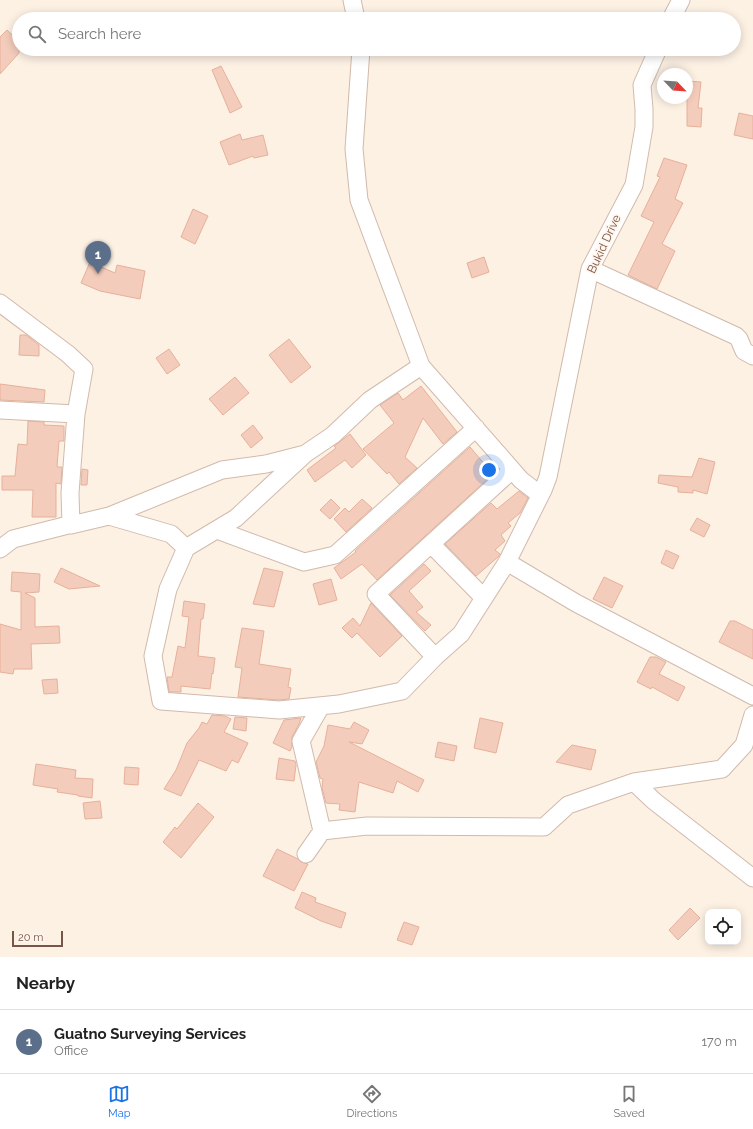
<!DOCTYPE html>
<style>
:root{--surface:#fff;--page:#f2f2f2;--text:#222;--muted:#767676;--line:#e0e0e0;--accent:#1a73e8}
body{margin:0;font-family:Raleway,sans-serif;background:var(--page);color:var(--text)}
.controls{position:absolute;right:12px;bottom:12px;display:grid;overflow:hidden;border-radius:8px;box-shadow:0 2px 10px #0003}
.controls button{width:36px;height:36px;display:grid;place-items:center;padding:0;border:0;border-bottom:1px solid var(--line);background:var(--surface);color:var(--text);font:20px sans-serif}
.compass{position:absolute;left:657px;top:68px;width:36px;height:36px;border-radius:50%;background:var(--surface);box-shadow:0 2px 10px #0003;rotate:115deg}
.scale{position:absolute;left:12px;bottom:10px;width:51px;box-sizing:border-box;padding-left:4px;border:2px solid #775548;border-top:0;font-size:11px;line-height:14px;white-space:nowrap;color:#775548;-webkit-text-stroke:3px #fff5ec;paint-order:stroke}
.you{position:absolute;left:489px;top:470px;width:14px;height:14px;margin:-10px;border:3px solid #fff;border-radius:50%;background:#1a73e8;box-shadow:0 0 0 6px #1a73e833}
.badge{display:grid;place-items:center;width:26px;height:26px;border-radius:50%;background:var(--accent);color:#fff;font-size:13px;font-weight:700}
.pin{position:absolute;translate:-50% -33px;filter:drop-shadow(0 1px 2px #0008)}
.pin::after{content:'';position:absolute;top:21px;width:14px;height:12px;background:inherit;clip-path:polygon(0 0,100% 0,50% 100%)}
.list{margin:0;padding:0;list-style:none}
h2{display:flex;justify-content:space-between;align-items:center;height:52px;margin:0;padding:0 16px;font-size:17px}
h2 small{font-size:13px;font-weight:400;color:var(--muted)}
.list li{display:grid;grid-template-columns:26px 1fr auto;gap:12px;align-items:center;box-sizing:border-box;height:64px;padding:0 16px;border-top:1px solid var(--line)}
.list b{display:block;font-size:15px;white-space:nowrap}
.list p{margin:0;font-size:13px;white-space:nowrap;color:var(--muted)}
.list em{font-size:13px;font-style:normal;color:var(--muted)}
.icon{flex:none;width:22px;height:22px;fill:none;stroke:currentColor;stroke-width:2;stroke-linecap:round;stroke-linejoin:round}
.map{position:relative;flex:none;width:753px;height:957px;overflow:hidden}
.search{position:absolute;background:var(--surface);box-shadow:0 2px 10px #0003;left:12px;right:12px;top:12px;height:44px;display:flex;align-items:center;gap:10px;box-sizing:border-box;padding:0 14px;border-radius:22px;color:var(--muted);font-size:15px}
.sheet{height:116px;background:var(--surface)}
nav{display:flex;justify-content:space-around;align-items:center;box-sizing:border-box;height:56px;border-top:1px solid var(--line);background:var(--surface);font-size:11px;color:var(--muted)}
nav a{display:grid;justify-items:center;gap:2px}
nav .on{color:var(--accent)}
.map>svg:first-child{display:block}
.building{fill:#f4ccbb;stroke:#e7b09a}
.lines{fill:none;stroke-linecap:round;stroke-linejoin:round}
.minor-casing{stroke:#d1baac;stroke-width:19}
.minor{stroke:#fff;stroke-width:17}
.labels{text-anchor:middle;stroke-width:3.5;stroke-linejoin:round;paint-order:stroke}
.street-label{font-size:12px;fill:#775548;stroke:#fff5ec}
</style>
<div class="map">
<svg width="753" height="957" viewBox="0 0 753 957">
<rect width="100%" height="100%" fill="#fdf1e4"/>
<path class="building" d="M 7,30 L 19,41 L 19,53 L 0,74 L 0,37 Z
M 221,66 L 242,107 L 230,113 L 212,70 Z
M 687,81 L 701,82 L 698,108 L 702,108 L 701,127 L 687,126 Z
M 739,113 L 753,116 L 753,139 L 734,135 Z
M 240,134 L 242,140 L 263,135 L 268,155 L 254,158 L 253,156 L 229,165 L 220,142 Z
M 664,158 L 687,165 L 675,199 L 683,203 L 662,244 L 675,251 L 657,289 L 628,275 L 654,222 L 641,216 L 660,177 L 657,176 Z
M 193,209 L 208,216 L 195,244 L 181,237 Z
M 484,257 L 489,272 L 472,278 L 467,263 Z
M 90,262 L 115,273 L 117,265 L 145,271 L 140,299 L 100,291 L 81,283 Z
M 20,335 L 26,335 L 39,345 L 39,356 L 19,355 Z
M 289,339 L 311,367 L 291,383 L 269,355 Z
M 169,349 L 180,365 L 167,374 L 156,358 Z
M 235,377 L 249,393 L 223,415 L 209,399 Z
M 0,384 L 45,390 L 44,402 L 0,400 Z
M 421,386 L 457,432 L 443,444 L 423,418 L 405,457 L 417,468 L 399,484 L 389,472 L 387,474 L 363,449 L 394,423 L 380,405 L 398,393 L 403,400 Z
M 28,421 L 44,422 L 44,425 L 64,426 L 64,441 L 59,441 L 57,467 L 62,467 L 61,484 L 56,483 L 56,517 L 32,517 L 33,490 L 2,490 L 2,476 L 15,476 L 18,444 L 27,445 Z
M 253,425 L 263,438 L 251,448 L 241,435 Z
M 350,434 L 366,455 L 352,468 L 345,460 L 315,482 L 307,470 L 336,448 L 334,446 Z
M 470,447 L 493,474 L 377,580 L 362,564 L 341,579 L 334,568 L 356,552 L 355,551 Z
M 699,458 L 715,462 L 707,494 L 693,490 L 693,493 L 678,492 L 678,487 L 658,483 L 659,475 L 692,477 Z
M 82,469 L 88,470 L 87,485 L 81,485 Z
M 519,491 L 528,498 L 520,513 L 508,523 L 511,526 L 501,535 L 505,541 L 495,550 L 500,554 L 498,557 L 476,576 L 445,544 L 491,503 L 497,509 Z
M 331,499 L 340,508 L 330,519 L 320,510 Z
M 362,499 L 372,508 L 346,532 L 334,519 L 345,508 L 349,512 Z
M 697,518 L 710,525 L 704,537 L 690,530 Z
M 666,550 L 679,556 L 673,569 L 661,563 Z
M 424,564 L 431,571 L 409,591 L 423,607 L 416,612 L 431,625 L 425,631 L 390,595 Z
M 61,568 L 100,586 L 69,589 L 54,582 Z
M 264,568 L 283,572 L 274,607 L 253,604 Z
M 12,572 L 40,574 L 39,592 L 25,593 L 35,598 L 35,627 L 59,626 L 60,643 L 31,644 L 32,669 L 14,669 L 13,674 L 0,672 L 0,624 L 21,630 L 21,592 L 11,591 Z
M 604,577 L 623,586 L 612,608 L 593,599 Z
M 331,579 L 337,600 L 319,605 L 313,584 Z
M 184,601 L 205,604 L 203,619 L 201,619 L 198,656 L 215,658 L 213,674 L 212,673 L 210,689 L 181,686 L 181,692 L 169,692 L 167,677 L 172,677 L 178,646 L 185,648 L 189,617 L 182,616 Z
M 371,603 L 402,636 L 380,657 L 357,633 L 352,638 L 342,628 L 353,618 L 360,626 Z
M 730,621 L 735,621 L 753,630 L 753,659 L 719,642 Z
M 242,628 L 264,631 L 259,664 L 291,669 L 288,687 L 291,688 L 289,699 L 279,700 L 238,697 L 242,668 L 235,667 Z
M 650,657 L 656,657 L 666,662 L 659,674 L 685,687 L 678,701 L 652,687 L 651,689 L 637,682 Z
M 57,679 L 58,693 L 44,694 L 42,680 Z
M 212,715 L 225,716 L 231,719 L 224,732 L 248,743 L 238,763 L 232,760 L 226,771 L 199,760 L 181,796 L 164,789 L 176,770 L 187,743 L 199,728 L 202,722 L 207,724 Z
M 235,717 L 247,718 L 246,731 L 233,729 Z
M 301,718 L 299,724 L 292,737 L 292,747 L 290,751 L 273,743 L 284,720 Z
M 480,718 L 503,723 L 496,753 L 474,748 Z
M 354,722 L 369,730 L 362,744 L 349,742 L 424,780 L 418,792 L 397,781 L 393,793 L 359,782 L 355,812 L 339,810 L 340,804 L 326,803 L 322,788 L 323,779 L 320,778 L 316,762 L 324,746 L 328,725 L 350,729 Z
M 438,742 L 457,746 L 454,761 L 435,757 Z
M 572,745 L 596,750 L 591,770 L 556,762 Z
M 279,758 L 295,761 L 296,765 L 294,781 L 276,779 Z
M 36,764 L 76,770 L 75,778 L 93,779 L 92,798 L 78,796 L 78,795 L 57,792 L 58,789 L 33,785 Z
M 125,767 L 139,768 L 138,785 L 124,784 Z
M 100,801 L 102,818 L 85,819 L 83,803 Z
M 198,803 L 214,817 L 181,858 L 163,842 L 175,827 L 177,829 Z
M 277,849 L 298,859 L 301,862 L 308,864 L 294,891 L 263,876 Z
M 302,892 L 316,898 L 315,902 L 346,913 L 341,928 L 321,921 L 295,908 Z
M 690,908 L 700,918 L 678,940 L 669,930 Z
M 404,922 L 419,927 L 412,945 L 397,940 Z"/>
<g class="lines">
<g class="minor-casing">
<path id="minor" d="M 352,0 L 356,19
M 671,19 L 681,0
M 361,49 L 354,149 L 359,200 L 421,366 L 521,480 L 534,490 L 543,490
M 590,269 L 736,336 L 739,339 L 744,351 L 753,356
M 0,303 L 68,354 L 84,369 L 76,414 L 70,493 L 71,525 L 109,516 L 222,470 L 266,464 L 305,454 L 333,435 L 370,400 L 421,366
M 0,410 L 76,414
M 305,454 L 236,518 L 186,548 L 168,589 L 153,656 L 161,701 L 279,710 L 339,704 L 402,691 L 435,657 L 461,634 L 507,562 L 543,490 L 548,477 L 590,269 L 634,185 L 644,127 L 644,109 L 642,85 L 658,49
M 109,516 L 171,534 L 186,548
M 217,530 L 304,562 L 335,555 L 476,428
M 431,544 L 484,598
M 0,549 L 13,539 L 76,523
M 507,562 L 576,603 L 753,696
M 435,657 L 376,594 L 512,470
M 321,706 L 301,741 L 322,831
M 634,782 L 722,769 L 744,745 L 753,715
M 306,854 L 322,831 L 367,826 L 544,827 L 568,805 L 634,782 L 654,801 L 753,878"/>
</g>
<use href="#minor" class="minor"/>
</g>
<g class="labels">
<g class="street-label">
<text transform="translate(604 244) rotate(-65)" y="4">Bukid Drive</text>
</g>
</g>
</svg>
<div class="controls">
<button><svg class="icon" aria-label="locate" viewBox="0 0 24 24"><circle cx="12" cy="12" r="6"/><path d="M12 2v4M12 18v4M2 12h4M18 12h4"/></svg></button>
</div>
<svg class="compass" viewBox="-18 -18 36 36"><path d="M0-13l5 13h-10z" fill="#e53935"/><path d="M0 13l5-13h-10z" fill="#767676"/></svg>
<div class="scale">20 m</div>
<div class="you"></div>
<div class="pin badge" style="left:98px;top:274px;background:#5c6f8a">1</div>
<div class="search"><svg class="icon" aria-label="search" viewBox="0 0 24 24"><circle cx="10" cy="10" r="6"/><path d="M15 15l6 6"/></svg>Search here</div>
</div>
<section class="sheet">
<h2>Nearby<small></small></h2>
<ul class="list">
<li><span class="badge" style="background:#5c6f8a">1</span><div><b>Guatno Surveying Services</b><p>Office</p></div><em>170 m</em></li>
</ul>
</section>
<nav>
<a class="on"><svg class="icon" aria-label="map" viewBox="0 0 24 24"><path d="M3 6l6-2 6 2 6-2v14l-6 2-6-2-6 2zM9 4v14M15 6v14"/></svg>Map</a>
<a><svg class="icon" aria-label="directions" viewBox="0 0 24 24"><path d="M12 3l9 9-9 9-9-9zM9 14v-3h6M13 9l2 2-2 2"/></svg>Directions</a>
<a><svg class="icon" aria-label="saved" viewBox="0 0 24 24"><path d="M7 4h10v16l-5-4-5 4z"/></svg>Saved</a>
</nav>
